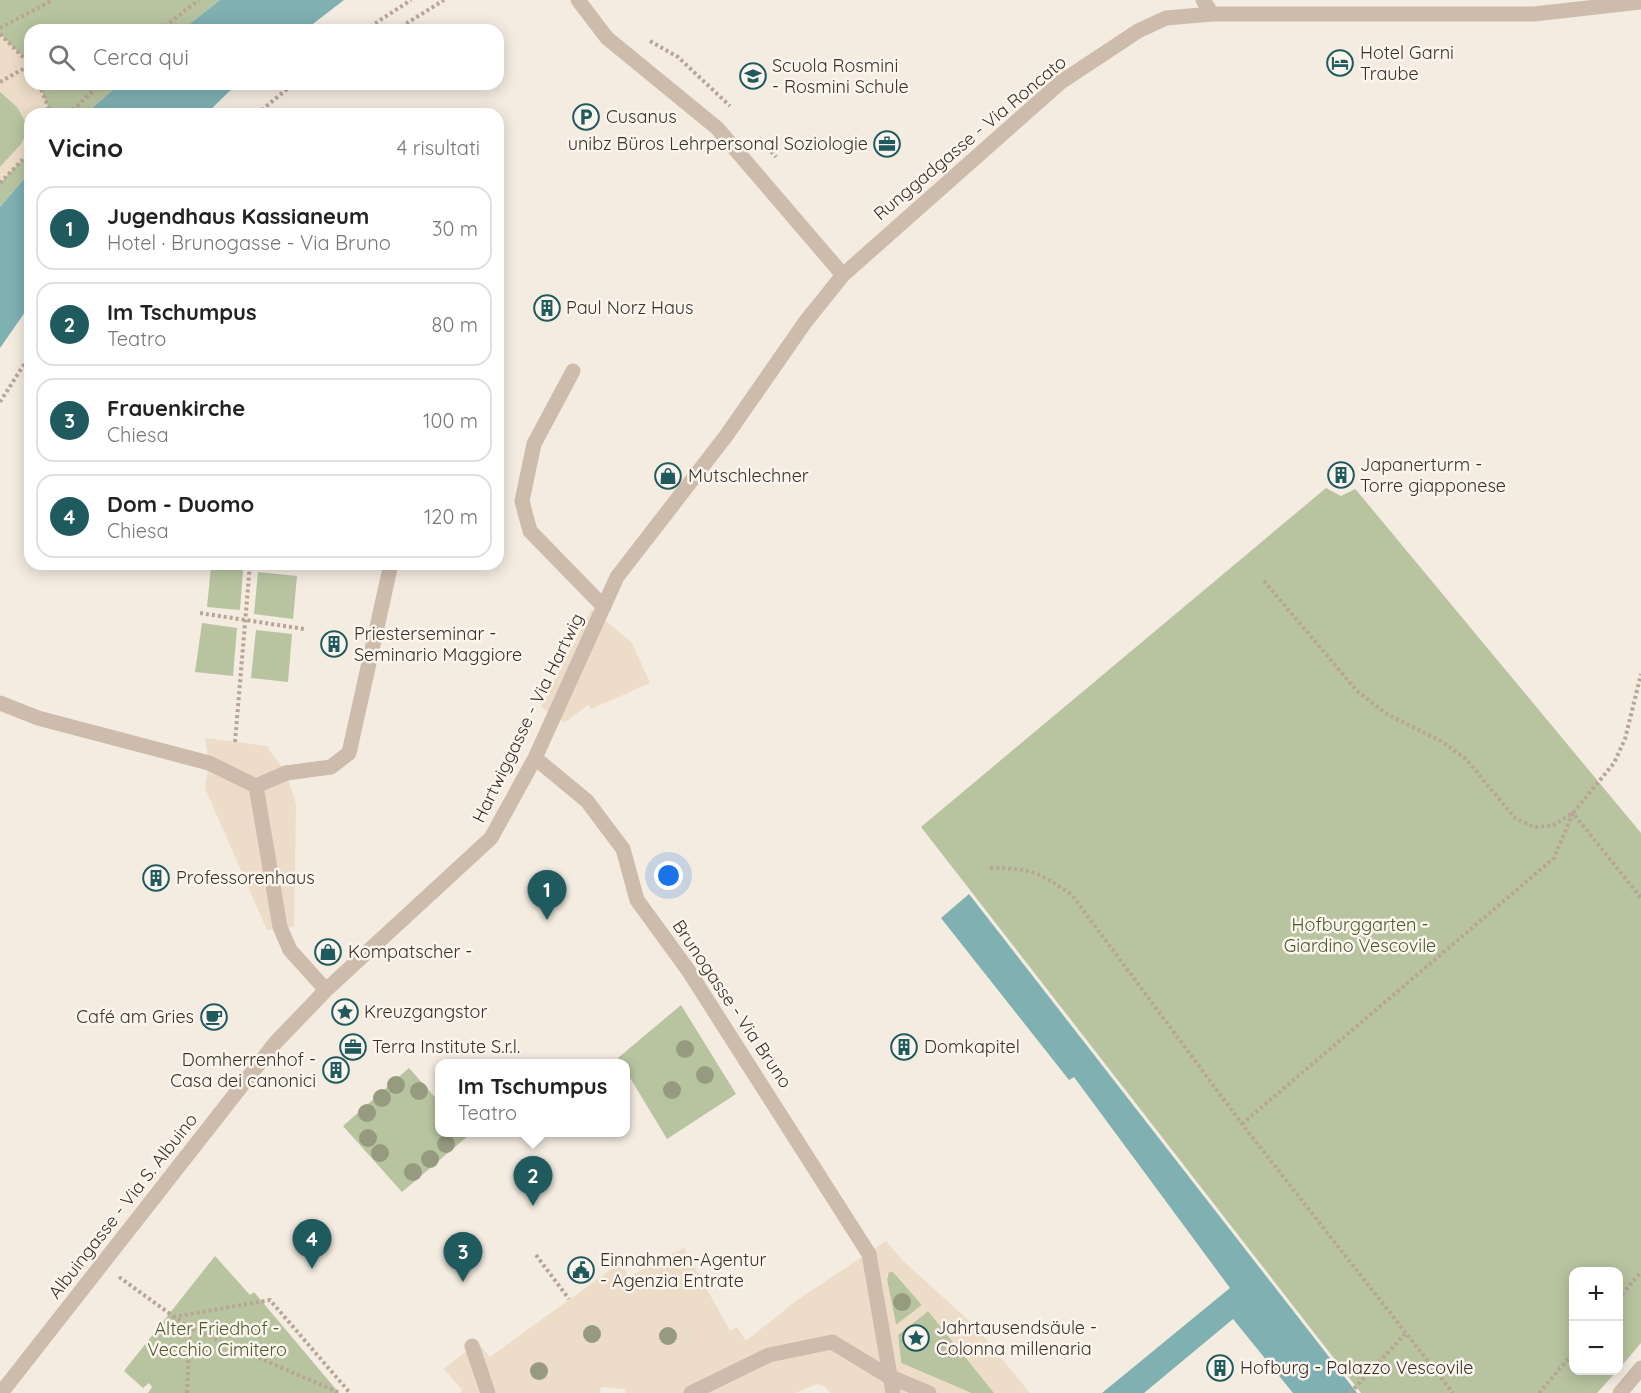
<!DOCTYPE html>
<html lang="it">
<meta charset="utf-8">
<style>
:root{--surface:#fff;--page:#f2f2f2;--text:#222;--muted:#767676;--line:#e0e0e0;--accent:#1f5a5e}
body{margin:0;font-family:Quicksand,sans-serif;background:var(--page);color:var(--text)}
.controls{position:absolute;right:18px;bottom:18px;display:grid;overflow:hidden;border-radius:12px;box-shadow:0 3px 15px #0003}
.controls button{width:54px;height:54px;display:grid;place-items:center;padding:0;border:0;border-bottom:2px solid var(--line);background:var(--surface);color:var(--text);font:30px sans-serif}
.you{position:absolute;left:669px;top:876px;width:21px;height:21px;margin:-15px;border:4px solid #fff;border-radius:50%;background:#1a73e8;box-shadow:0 0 0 9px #1a73e833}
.badge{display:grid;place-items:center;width:39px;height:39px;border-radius:50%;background:var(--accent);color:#fff;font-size:20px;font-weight:700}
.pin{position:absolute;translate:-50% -50px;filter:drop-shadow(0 2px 3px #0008)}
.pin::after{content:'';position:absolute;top:32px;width:21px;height:18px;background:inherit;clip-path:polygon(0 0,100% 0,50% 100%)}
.popup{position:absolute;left:435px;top:1059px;width:195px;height:78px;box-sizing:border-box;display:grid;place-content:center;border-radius:12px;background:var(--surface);filter:drop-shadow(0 2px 4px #0005);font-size:20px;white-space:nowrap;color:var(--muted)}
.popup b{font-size:22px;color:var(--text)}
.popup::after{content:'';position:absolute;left:50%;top:100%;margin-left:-12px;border:12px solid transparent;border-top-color:var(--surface)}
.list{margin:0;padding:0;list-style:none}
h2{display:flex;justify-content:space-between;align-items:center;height:78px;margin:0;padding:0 24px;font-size:26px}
h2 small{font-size:20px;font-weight:400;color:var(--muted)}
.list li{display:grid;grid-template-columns:39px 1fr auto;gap:18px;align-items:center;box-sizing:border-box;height:84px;margin:0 12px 12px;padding:0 12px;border:2px solid var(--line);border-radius:18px}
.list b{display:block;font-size:22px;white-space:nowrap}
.list p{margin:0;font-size:20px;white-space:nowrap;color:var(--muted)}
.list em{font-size:20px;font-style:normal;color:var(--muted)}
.icon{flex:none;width:33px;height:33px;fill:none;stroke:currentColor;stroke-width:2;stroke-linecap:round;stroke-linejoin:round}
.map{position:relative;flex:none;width:1641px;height:1393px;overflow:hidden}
.search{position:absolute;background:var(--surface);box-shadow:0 3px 15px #0003;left:24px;top:24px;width:480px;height:66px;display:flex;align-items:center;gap:15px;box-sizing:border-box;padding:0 21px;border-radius:18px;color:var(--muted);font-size:22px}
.panel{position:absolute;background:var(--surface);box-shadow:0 3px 15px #0003;left:24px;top:108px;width:480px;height:462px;border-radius:18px}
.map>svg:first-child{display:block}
.green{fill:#b8c4a0}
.plaza{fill:#ecdcc8;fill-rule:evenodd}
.water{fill:#7fb0b2}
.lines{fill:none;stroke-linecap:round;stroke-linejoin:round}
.path{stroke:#b9a596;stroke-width:4;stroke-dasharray:3 3;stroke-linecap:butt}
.service{stroke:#cdbbac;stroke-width:15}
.pedestrian{stroke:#cdbbac;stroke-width:15}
.minor{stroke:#cdbbac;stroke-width:15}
.tree{fill:#969b7f}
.labels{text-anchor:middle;stroke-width:5;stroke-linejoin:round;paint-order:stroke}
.poi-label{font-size:18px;fill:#3b302b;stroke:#fbf5ee;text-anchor:start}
.street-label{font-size:18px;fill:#3b302b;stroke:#fbf5ee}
.park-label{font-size:18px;fill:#4a5a2e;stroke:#fbf5ee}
</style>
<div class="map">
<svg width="1641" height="1393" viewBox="0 0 1641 1393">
<rect width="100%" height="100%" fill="#f4ebe1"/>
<path class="green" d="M 0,0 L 220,0 L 182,30 L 30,30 L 30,84 L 120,84 L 85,114 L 30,114 L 30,172 L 0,207 Z
M 1326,488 L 1341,496 L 1355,489 L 1357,491 L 1641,833 L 1641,1343 L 1619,1369 L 1618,1272 L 1574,1272 L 1574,1370 L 1617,1371 L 1597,1393 L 1361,1393 L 921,827 Z
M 211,567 L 243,570 L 240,610 L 207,607 Z
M 258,572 L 297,576 L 293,619 L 254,614 Z
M 202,623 L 237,628 L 233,676 L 195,672 Z
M 256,630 L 292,634 L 288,682 L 251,678 Z
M 681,1005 L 736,1094 L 667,1139 L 626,1071 L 626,1064 L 622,1063 L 618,1058 Z
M 409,1068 L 440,1103 L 440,1132 L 467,1133 L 469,1135 L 402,1192 L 343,1126 Z
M 215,1256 L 250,1295 L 254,1292 L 339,1393 L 148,1393 L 152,1387 L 149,1383 L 143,1388 L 124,1371 Z
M 889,1271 L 896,1272 L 922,1305 L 896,1325 L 887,1280 Z
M 928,1311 L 994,1391 L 994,1393 L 971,1393 L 901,1363 L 898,1335 Z"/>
<path class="plaza" d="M 0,34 L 30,64 L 30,84 L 39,84 L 51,114 L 30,114 L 30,152 L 0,183 L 0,167 L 21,144 L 29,128 L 17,107 L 0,92 Z
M 592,609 L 632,643 L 650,683 L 591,709 L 588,705 L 565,722 L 541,707 Z
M 205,738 L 267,746 L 286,773 L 296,804 L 294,927 L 267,930 L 205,788 L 209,763 Z
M 886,1241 L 902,1260 L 975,1326 L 1030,1393 L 994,1393 L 928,1311 L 898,1335 L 901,1363 L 971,1393 L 831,1393 L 824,1386 L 816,1384 L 796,1393 L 625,1393 L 625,1389 L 601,1387 L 600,1393 L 460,1393 L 462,1390 L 444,1369 L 477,1342 L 490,1357 L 620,1263 L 629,1277 L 684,1248 L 730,1331 L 737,1327 L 746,1341 L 796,1301 ZM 892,1271 L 922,1305 L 896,1325 L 887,1280 L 887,1274 Z"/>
<path class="water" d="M 220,0 L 344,0 L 305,30 L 182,30 Z
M 120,84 L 237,84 L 206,114 L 85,114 Z
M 30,172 L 30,305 L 0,348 L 0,207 Z
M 969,894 L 1357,1393 L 1293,1393 L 1233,1319 L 1144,1393 L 1102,1393 L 1230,1288 L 1074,1077 L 1069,1080 L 941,918 Z"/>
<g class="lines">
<path class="path" d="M 0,28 L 53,0
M 160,30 L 199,0
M 365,30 L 411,0
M 396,30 L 444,0
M 0,34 L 30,64
M 650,41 L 678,57 L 730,106
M 0,82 L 30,65
M 39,84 L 51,114
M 68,114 L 101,84
M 257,114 L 293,84
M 759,138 L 776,157
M 0,183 L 30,152
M 0,402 L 30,355
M 1264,581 L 1357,691 L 1385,713 L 1441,741 L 1466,759 L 1515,818 L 1534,827 L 1552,826 L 1573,813 L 1614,763 L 1625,739 L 1641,674
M 200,613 L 304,629
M 235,742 L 250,564
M 990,868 C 1030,868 1039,872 1072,895 L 1242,1124 L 1453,1393
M 1242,1124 L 1554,858 L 1573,813 L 1641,898
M 536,1255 L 569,1299
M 119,1277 L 190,1328 L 340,1393
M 1618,1299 L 1641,1272
M 173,1317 L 270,1300 L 350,1393
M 187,1393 L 190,1328
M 1350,1393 L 1406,1333
M 1539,1393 L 1574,1352"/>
<path class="service" d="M 1203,0 L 1212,14
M 286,773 L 331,767 L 349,753 L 391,564"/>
<path class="pedestrian" d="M 573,371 L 534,444 L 522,501 L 530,531 L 604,607
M 0,703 L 38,718 L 209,763 L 256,786 L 280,927 L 290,950 L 326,990
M 535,758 L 587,801 L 623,849 L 637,900 L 688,970 L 869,1254 L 893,1393
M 256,786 L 286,773
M 472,1346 L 488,1393
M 1,1393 L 276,1042 L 326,990 L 491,838 L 535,758 L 617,577 L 726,436 L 806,321 L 843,275
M 691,1393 L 769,1355 L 832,1342 L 888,1376 L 929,1393"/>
<path class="minor" d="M 578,0 L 607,38 L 717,128 L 843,275 L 1061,82 L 1138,31 L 1166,18 L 1212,14 L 1534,14 L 1641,2
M 1620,1393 L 1641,1368"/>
</g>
<g class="tree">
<circle cx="685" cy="1049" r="9"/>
<circle cx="705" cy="1075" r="9"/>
<circle cx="396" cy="1085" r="9"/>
<circle cx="672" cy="1090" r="9"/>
<circle cx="419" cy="1091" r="9"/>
<circle cx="382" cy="1098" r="9"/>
<circle cx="367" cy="1113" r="9"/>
<circle cx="368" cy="1138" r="9"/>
<circle cx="446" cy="1144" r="9"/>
<circle cx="380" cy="1153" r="9"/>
<circle cx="430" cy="1159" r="9"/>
<circle cx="413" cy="1172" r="9"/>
<circle cx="902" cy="1302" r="9"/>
<circle cx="592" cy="1334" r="9"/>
<circle cx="668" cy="1336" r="9"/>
<circle cx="539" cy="1371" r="9"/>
</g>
<defs>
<g id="hotel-ring" transform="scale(1.35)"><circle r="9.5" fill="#fbf5ee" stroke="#1f5a5e" stroke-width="1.5"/><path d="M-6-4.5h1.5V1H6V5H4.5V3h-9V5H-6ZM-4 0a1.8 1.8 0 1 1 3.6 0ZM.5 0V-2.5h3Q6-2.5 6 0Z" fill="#1f5a5e"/></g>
<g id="school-ring" transform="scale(1.35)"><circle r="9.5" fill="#fbf5ee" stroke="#1f5a5e" stroke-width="1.5"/><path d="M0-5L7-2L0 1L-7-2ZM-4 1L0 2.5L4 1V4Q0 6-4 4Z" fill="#1f5a5e"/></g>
<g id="parking-ring" transform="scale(1.35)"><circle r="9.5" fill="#fbf5ee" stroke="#1f5a5e" stroke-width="1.5"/><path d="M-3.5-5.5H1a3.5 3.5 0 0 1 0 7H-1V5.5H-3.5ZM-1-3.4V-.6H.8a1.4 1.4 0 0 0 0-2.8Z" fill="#1f5a5e"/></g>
<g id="office-ring" transform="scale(1.35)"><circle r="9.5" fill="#fbf5ee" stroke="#1f5a5e" stroke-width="1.5"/><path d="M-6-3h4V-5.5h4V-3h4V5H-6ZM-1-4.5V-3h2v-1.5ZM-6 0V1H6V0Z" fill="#1f5a5e"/></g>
<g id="building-ring" transform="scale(1.35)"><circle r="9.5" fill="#fbf5ee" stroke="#1f5a5e" stroke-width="1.5"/><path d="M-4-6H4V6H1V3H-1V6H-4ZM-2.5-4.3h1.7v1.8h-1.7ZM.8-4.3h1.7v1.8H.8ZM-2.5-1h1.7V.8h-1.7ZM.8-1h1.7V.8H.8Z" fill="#1f5a5e"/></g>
<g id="shop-ring" transform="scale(1.35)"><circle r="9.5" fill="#fbf5ee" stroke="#1f5a5e" stroke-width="1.5"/><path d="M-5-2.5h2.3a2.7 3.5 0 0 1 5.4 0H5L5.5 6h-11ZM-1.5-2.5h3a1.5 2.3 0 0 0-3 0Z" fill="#1f5a5e"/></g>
<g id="sight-ring" transform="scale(1.35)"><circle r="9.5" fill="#fbf5ee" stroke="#1f5a5e" stroke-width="1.5"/><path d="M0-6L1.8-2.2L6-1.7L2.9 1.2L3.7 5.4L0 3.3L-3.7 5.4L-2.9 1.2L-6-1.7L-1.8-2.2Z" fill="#1f5a5e"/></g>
<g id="cafe-ring" transform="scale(1.35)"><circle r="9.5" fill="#fbf5ee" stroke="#1f5a5e" stroke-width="1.5"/><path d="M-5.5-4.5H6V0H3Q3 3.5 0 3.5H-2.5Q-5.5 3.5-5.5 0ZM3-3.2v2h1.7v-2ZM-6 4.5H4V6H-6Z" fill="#1f5a5e"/></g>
<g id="civic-ring" transform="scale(1.35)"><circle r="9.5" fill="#fbf5ee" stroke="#1f5a5e" stroke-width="1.5"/><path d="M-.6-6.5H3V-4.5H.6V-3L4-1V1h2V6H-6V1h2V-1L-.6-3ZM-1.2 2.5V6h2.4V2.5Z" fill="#1f5a5e"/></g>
</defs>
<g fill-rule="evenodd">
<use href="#hotel-ring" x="1340" y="63"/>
<use href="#school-ring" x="753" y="76"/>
<use href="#parking-ring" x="586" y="117"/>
<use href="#office-ring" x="887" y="144"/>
<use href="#building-ring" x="547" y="308"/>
<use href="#building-ring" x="1341" y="475"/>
<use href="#shop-ring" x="668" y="476"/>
<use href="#building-ring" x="334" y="644"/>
<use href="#building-ring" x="156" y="878"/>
<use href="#shop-ring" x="328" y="952"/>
<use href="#sight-ring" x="345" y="1012"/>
<use href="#cafe-ring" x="214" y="1017"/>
<use href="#office-ring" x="353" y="1047"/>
<use href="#building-ring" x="904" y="1047"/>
<use href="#building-ring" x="336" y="1070"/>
<use href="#civic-ring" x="581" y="1270"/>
<use href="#sight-ring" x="916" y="1338"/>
<use href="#building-ring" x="1220" y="1368"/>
</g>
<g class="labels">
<g class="poi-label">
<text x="1360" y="59">Hotel Garni<tspan x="1360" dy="21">Traube</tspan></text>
<text x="772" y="72">Scuola Rosmini<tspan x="772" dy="21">- Rosmini Schule</tspan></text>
<text x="606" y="123">Cusanus</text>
<text x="868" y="150" text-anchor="end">unibz Büros Lehrpersonal Soziologie</text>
<text x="566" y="314">Paul Norz Haus</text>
<text x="1360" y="471">Japanerturm -<tspan x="1360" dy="21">Torre giapponese</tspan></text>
<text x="688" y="482">Mutschlechner</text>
<text x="354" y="640">Priesterseminar -<tspan x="354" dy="21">Seminario Maggiore</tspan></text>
<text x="176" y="884">Professorenhaus</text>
<text x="348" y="958">Kompatscher -</text>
<text x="364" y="1018">Kreuzgangstor</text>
<text x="194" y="1023" text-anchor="end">Café am Gries</text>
<text x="372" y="1053">Terra Institute S.r.l.</text>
<text x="924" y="1053">Domkapitel</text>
<text x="316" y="1066" text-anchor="end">Domherrenhof -<tspan x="316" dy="21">Casa dei canonici</tspan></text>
<text x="600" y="1266">Einnahmen-Agentur<tspan x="600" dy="21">- Agenzia Entrate</tspan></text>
<text x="936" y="1334">Jahrtausendsäule -<tspan x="936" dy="21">Colonna millenaria</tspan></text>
<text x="1240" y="1374">Hofburg - Palazzo Vescovile</text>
</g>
<g class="street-label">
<text transform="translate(970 138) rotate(-40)" y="6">Runggadgasse - Via Roncato</text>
<text transform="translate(528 718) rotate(-64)" y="6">Hartwiggasse - Via Hartwig</text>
<text transform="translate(732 1004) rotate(56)" y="6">Brunogasse - Via Bruno</text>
<text transform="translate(123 1206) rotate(-52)" y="6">Albuingasse - Via S. Albuino</text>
</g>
<g class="park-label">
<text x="1360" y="931">Hofburggarten -<tspan x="1360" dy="21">Giardino Vescovile</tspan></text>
<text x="217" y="1335">Alter Friedhof -<tspan x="217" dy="21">Vecchio Cimitero</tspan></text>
</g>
</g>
</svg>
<div class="controls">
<button>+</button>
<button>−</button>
</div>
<div class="you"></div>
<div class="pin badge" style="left:547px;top:920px">1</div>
<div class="pin badge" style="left:533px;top:1206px">2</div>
<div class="popup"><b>Im Tschumpus</b>Teatro</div>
<div class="pin badge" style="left:463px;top:1282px">3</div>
<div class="pin badge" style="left:312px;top:1269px">4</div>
<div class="search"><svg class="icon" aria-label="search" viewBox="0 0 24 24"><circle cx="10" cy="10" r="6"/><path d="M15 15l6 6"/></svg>Cerca qui</div>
<section class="panel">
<h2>Vicino<small>4 risultati</small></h2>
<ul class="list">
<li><span class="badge">1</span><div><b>Jugendhaus Kassianeum</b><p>Hotel · Brunogasse - Via Bruno</p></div><em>30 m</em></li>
<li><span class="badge">2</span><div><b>Im Tschumpus</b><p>Teatro</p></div><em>80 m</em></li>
<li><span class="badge">3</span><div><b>Frauenkirche</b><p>Chiesa</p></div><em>100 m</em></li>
<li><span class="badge">4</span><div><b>Dom - Duomo</b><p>Chiesa</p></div><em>120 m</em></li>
</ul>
</section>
</div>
